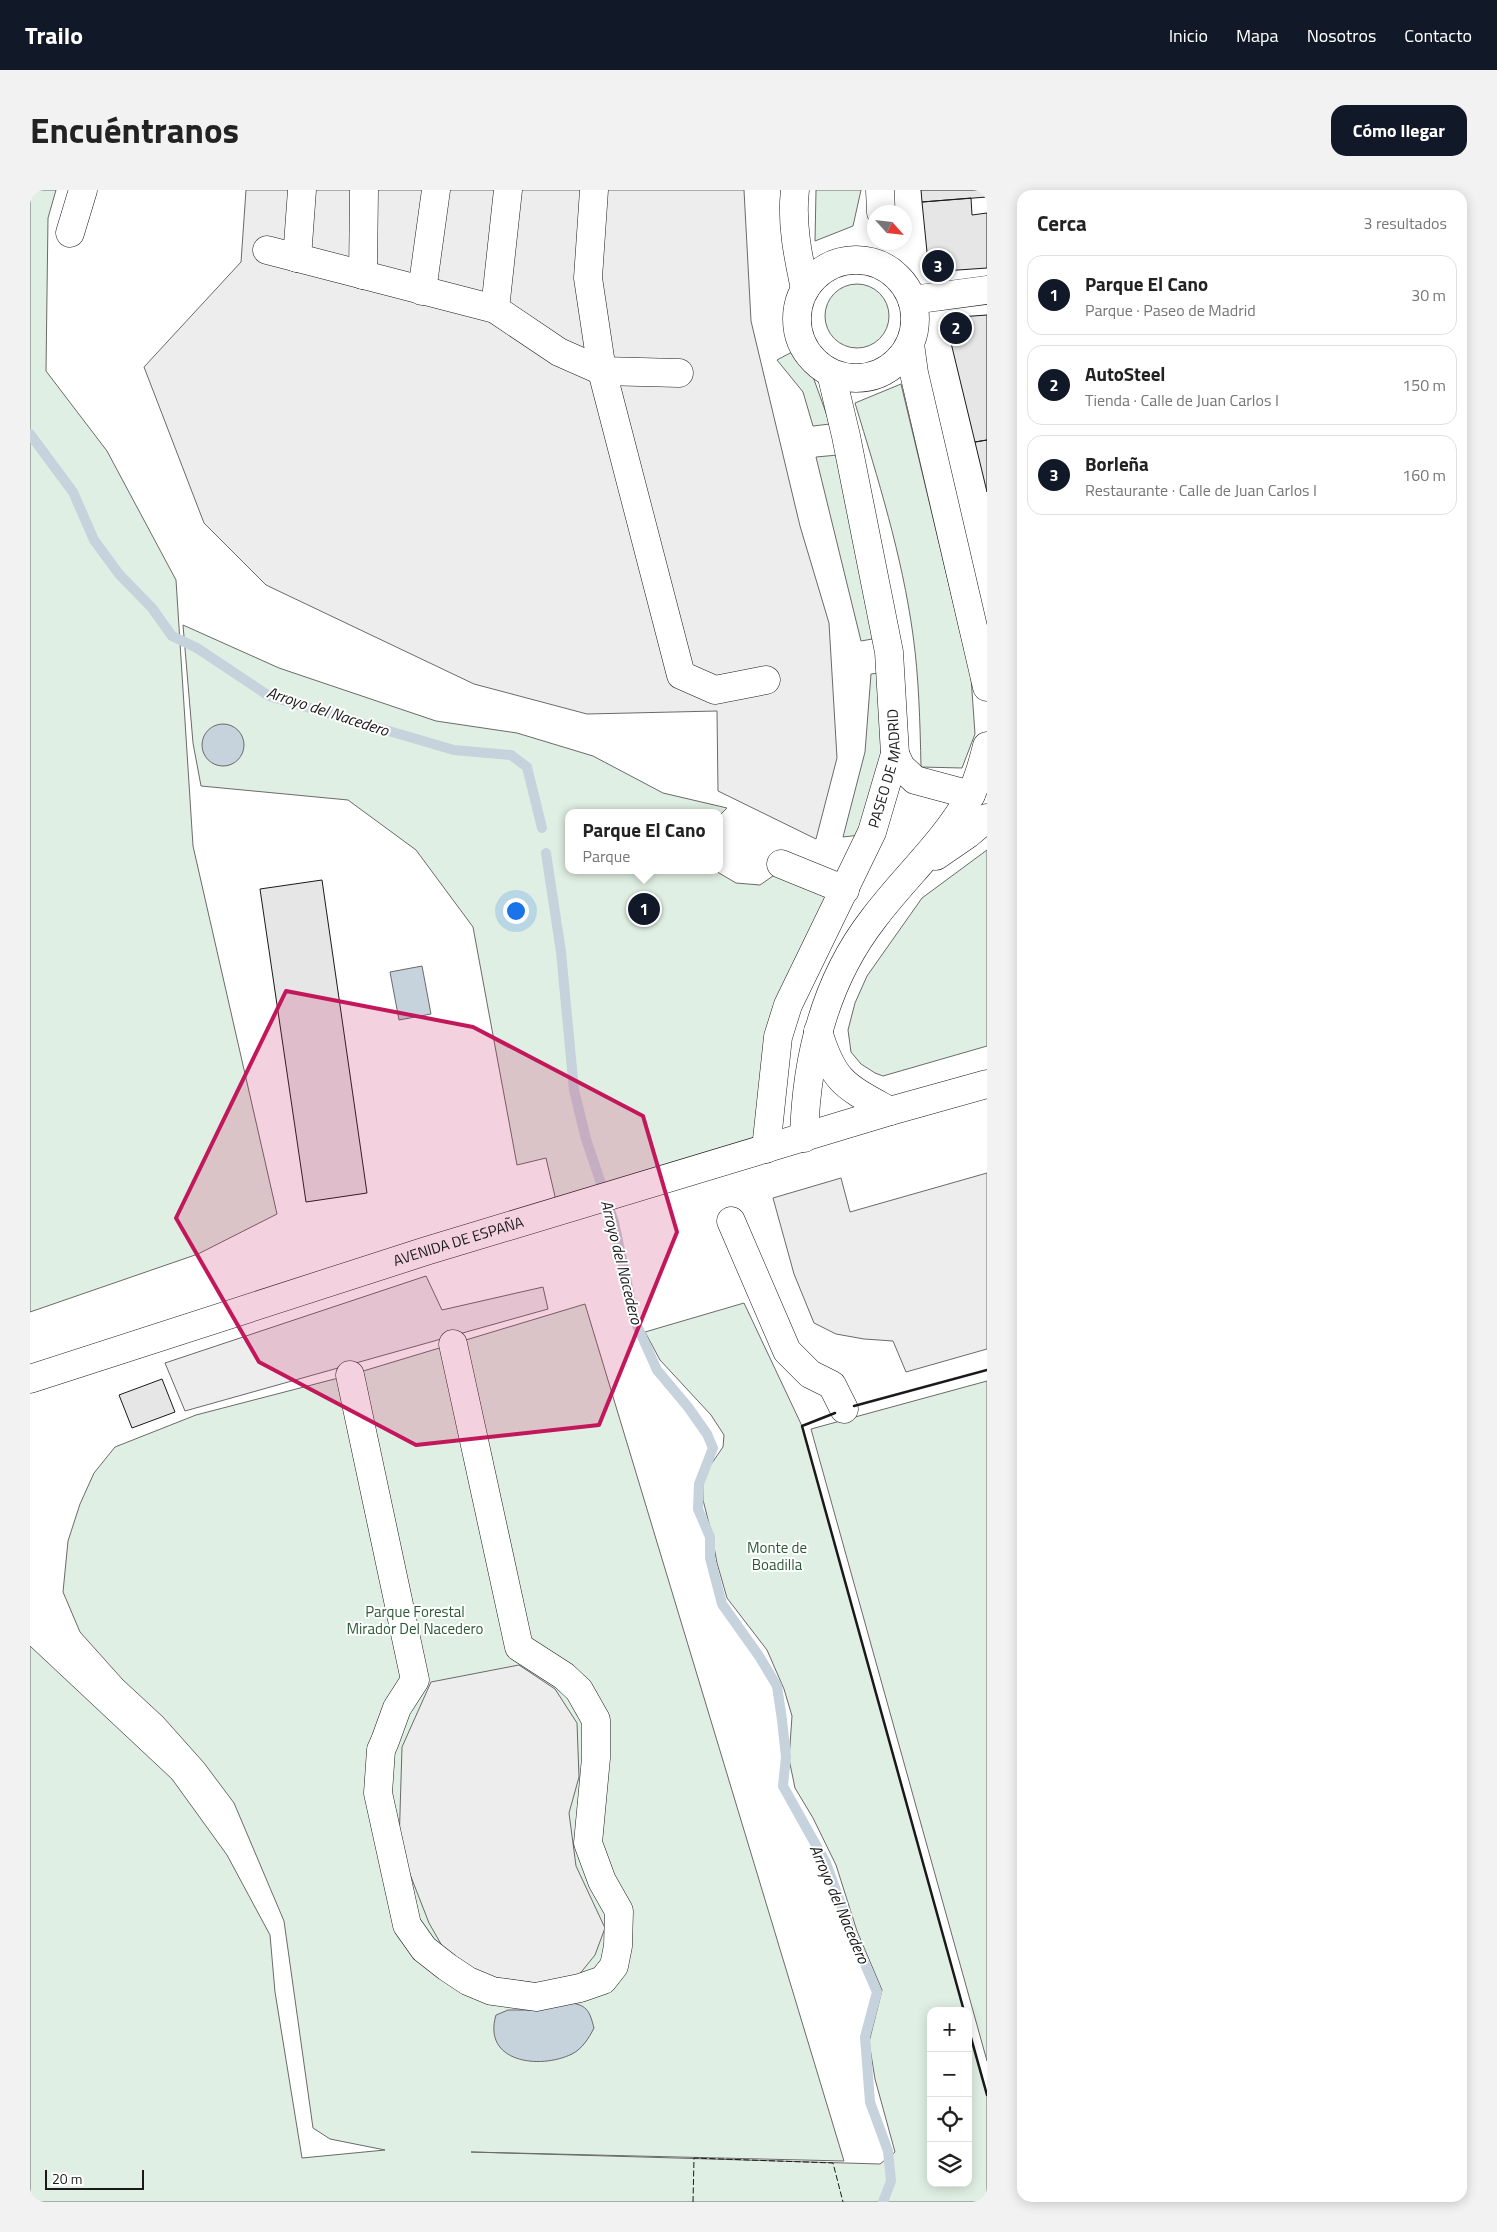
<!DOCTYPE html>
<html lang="es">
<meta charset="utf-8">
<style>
:root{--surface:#fff;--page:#f2f2f2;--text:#222;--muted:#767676;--line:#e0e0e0;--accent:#111827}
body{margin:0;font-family:"Titillium Web",sans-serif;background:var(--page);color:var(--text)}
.controls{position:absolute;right:15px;bottom:15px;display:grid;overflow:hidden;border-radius:10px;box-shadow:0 2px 12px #0003}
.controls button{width:45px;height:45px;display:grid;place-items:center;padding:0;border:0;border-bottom:1px solid var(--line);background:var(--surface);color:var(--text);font:25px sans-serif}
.compass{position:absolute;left:837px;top:15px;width:45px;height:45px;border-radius:50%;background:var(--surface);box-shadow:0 2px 12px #0003;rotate:117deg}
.scale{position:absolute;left:15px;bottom:12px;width:99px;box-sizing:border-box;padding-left:5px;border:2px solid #1a1a1a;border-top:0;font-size:14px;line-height:18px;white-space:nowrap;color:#1a1a1a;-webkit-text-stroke:4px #fff;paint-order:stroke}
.you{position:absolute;left:485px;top:720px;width:18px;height:18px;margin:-12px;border:4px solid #fff;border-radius:50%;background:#1a73e8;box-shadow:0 0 0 8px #1a73e833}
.badge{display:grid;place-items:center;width:32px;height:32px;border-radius:50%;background:var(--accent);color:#fff;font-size:16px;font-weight:700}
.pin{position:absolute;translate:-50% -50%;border:2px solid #fff;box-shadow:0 1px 5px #0006}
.popup{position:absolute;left:535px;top:619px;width:158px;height:65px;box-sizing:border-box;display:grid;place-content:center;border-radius:10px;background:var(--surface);filter:drop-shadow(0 1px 4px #0005);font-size:16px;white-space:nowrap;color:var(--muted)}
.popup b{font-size:19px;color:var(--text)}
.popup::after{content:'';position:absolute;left:50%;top:100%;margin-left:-10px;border:10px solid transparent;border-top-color:var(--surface)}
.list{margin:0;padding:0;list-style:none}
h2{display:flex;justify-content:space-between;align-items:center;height:65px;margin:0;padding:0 20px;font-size:21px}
h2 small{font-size:16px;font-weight:400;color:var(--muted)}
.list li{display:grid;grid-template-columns:32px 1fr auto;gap:15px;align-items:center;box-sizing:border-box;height:80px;margin:0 10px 10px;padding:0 10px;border:1px solid var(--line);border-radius:15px}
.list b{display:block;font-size:19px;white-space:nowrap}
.list p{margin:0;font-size:16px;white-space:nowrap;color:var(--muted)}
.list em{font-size:16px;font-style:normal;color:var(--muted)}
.icon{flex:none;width:28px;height:28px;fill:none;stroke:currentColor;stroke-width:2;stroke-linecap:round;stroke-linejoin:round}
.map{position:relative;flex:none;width:957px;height:2012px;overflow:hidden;border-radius:15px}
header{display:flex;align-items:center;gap:30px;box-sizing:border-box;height:70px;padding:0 25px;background:var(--accent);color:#fff}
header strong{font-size:24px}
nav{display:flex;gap:28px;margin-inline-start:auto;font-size:18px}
.intro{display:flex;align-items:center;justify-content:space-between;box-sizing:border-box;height:120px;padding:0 30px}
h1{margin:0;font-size:35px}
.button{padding:12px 22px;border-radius:15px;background:var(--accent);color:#fff;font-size:18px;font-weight:700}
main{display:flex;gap:30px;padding:0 30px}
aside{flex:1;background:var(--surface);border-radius:15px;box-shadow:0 2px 12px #0003}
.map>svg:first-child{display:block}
.green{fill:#e0efe3;stroke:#6a6a6a}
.parking{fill:#ededed;stroke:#6a6a6a}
.water{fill:#c6d2dc;stroke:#6a6a6a}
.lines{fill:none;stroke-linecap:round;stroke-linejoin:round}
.stream{stroke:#c6d2dc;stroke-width:10}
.building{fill:#e6e6e6;stroke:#1a1a1a}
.minor-casing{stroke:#1a1a1a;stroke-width:29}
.minor{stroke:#fff;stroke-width:28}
.fence{stroke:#1a1a1a;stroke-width:1;stroke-dasharray:6 2.5;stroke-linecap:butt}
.wall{stroke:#1a1a1a;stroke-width:2.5}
.marked{fill:#c2185b;fill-opacity:0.2;stroke:#c2185b;stroke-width:4;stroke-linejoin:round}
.labels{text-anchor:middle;stroke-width:4;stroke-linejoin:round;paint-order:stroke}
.street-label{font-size:15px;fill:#1a1a1a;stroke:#fff}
.park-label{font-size:15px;fill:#2b5a34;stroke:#fff}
.water-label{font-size:16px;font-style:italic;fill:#1a1a1a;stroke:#fff}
</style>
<header>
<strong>Trailo</strong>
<nav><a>Inicio</a><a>Mapa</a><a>Nosotros</a><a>Contacto</a></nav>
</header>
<div class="intro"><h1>Encuéntranos</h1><a class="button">Cómo llegar</a></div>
<main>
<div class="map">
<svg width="957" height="2012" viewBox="0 0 957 2012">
<rect width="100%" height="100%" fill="#fff"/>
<path class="green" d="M 0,0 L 26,0 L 18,28 L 16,181 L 77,261 L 146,390 L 163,656 L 247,1024 L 168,1064 L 0,1122 Z
M 786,0 L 831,0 L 823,36 L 785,51 Z
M795 126a32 32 0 1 1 64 0a32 32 0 1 1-64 0Z
M 762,162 L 782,184 L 800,234 L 783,236 L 773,202 L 747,170 Z
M 871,194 L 941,487 L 945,544 L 932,578 L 891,577 C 890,533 889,488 883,445 C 872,365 848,289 825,213 Z
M 808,265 L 848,448 L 831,451 L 786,267 Z
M 153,435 L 249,478 L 323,503 L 406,531 L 487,543 L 563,566 L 633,603 L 697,618 L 689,626 L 689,623 L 539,623 L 539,680 L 684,680 L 706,693 L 730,695 L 753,679 L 807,701 L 750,815 L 730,954 L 527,1015 L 516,968 L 487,975 L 443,737 L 386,660 L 318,610 L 171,596 L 163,553 Z
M 855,482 L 854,555 L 830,645 L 813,647 L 835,562 L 841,484 Z
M 957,660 L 957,856 L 853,886 L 845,883 L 831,874 L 821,862 L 818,840 L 825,813 L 837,786 L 892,708 Z
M 714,1113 L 772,1236 L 934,1821 L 901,1821 L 901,1993 L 938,1993 L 938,1837 L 957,1905 L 957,2012 L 0,2012 L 0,1456 L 142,1589 L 197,1665 L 240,1745 L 245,1802 L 272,1968 L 355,1960 L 300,1949 L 283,1938 L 254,1731 L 204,1613 L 174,1573 L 133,1527 L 93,1490 L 50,1442 L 33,1402 L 38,1351 L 50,1314 L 64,1283 L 85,1257 L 166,1225 L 320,1185 L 555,1114 L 814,1971 L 441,1962 L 850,1974 L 865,1962 L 845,1889 L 839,1852 L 852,1800 L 827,1741 L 806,1675 L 783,1628 L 765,1598 L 759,1569 L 762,1526 L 754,1499 L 737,1460 L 697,1408 L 687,1373 L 681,1341 L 673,1310 L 673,1286 L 693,1257 L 694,1245 L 681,1225 L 630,1170 L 615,1142 Z
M 957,1191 L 957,1871 L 781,1239 Z"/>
<path class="parking" d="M 216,0 L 714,0 L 721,131 L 770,336 L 799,433 L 807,568 L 786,649 L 688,601 L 687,521 L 557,524 L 444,494 L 236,395 L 174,333 L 114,177 L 211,72 Z
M 957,983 L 957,1159 L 876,1182 L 863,1151 L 834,1149 L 806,1144 L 784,1133 L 764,1084 L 743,1008 L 811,988 L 820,1022 Z
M 396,1086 L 412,1120 L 513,1097 L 518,1119 L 155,1221 L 135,1173 Z
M 489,1475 L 525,1499 L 547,1533 L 549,1587 L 539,1623 L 546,1676 L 575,1738 L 565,1765 L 548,1786 L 514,1794 L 459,1787 L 419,1768 L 399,1733 L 369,1656 L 372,1557 L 401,1492 Z"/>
<path class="water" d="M172 555a21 21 0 1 1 42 0a21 21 0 1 1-42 0Z
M 392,776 L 401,824 L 369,830 L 360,782 Z
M 541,1813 C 558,1815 560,1823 564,1838 C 559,1848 552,1859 542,1864 C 509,1880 452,1872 466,1825 L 478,1820 L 503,1820 Z"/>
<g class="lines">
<path class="stream" d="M 0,244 L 43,302 L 64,350 L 89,384 L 122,418 L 142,446 L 167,458 L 239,506 L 424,560 L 481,565 L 497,577 L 512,638
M 516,663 L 531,762 L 544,900 L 556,949 L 584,1032 L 605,1131 L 627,1180 L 658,1217 L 677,1244 L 683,1258 L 669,1294 L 668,1319 L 680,1347 L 680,1368 L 692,1414 L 729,1466 L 747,1496 L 752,1530 L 756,1567 L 753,1596 L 796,1673 L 821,1742 L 847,1802 L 835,1847 L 840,1912 L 858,1961 L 861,1991 L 853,2012"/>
</g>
<path class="building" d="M 891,0 L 957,0 L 957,7 L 892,12 Z
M 941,8 L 942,25 L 957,23 L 957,78 L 899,82 L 892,12 Z
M 957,125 L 957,250 L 945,252 L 915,128 Z
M 957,250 L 957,302 L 945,252 Z
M 292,690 L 337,1003 L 276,1012 L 230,699 Z
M 132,1189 L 145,1222 L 102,1238 L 89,1205 Z"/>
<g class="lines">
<g class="minor-casing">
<g id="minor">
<path d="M 564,0 L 558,88 L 572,181 L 651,485 L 685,500 L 736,490"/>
<path d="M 765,0 C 761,33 768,66 775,99"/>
<path d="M 850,0 L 851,22"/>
<path d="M 40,43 L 53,0"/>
<path d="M 237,60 L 465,119 L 529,162 L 572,181 L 649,183"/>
<path d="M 267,68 L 272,0"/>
<circle cx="826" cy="129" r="59"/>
<path d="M 333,85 L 334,0"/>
<path d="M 392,101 L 406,0"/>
<path d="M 882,110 L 957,100"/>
<path d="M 465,119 L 478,0"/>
<path d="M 880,154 L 884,183 L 957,497"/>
<path d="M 865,564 L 871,577 L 885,590 L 941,605"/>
<path d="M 906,666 L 938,644 L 957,628"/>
<path d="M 751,674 L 815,700"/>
<path d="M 788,841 C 803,892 815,896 860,921"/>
<path d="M 774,948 C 776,868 794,792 844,728 C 873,689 918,648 940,606 C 948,591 953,572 957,556"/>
<path id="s1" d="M 736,959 L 748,847 L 758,815 L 842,642 L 865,564 L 859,462 L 816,246 L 801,183"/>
<path d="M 701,1031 L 757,1161 L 780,1184 L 802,1195 L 814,1219"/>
<path d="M 320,1185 L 385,1490 L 367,1518 L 355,1551 L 351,1560 L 348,1603 L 377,1735 L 394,1759 L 417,1777 L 438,1791 L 462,1801 L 506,1807 L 550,1798 L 573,1790 L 584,1776 L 588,1756 L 589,1721 L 572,1691 L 558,1653 L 566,1568 L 566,1530 L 549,1500 L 534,1486 L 489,1457 L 423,1154"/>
<path id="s2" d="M 0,1189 L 396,1061 L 860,921 L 957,894"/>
</g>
</g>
<use href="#minor" class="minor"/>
<path class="fence" d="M 663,2012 L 664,1968 L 803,1973 L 813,2012"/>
<path class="wall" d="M 824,1216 L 957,1180
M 805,1223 L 772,1236 L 934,1821
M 938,1837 L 957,1905"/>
</g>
<path class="marked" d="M 256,801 L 443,837 L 613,926 L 647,1042 L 569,1235 L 386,1255 L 229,1172 L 146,1028 Z"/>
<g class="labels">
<g class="street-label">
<text dy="5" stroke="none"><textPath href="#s1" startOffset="404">PASEO DE MADRID</textPath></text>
<text dy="5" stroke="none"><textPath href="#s2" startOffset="450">AVENIDA DE ESPAÑA</textPath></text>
</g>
<g class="park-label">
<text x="747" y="1363">Monte de<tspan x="747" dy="17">Boadilla</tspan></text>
<text x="385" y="1427">Parque Forestal<tspan x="385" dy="17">Mirador Del Nacedero</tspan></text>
</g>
<g class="water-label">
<text transform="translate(298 521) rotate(18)" y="6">Arroyo del Nacedero</text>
<text transform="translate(592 1072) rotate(76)" y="6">Arroyo del Nacedero</text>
<text transform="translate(810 1714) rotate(67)" y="6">Arroyo del Nacedero</text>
</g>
</g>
</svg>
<div class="controls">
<button>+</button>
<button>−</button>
<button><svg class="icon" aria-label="locate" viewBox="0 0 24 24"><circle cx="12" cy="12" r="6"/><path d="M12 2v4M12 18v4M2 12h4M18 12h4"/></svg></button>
<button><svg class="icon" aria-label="layers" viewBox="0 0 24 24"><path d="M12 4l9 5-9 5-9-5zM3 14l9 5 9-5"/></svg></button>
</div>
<svg class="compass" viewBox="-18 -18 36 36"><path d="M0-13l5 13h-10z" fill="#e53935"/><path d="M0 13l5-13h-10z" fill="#767676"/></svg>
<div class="scale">20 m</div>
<div class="you"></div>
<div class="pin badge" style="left:614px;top:719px">1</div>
<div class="popup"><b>Parque El Cano</b>Parque</div>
<div class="pin badge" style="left:926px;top:138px">2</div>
<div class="pin badge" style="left:908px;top:76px">3</div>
</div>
<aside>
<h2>Cerca<small>3 resultados</small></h2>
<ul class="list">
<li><span class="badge">1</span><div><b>Parque El Cano</b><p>Parque · Paseo de Madrid</p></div><em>30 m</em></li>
<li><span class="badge">2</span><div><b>AutoSteel</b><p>Tienda · Calle de Juan Carlos I</p></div><em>150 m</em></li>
<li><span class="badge">3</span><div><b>Borleña</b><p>Restaurante · Calle de Juan Carlos I</p></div><em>160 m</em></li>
</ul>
</aside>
</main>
